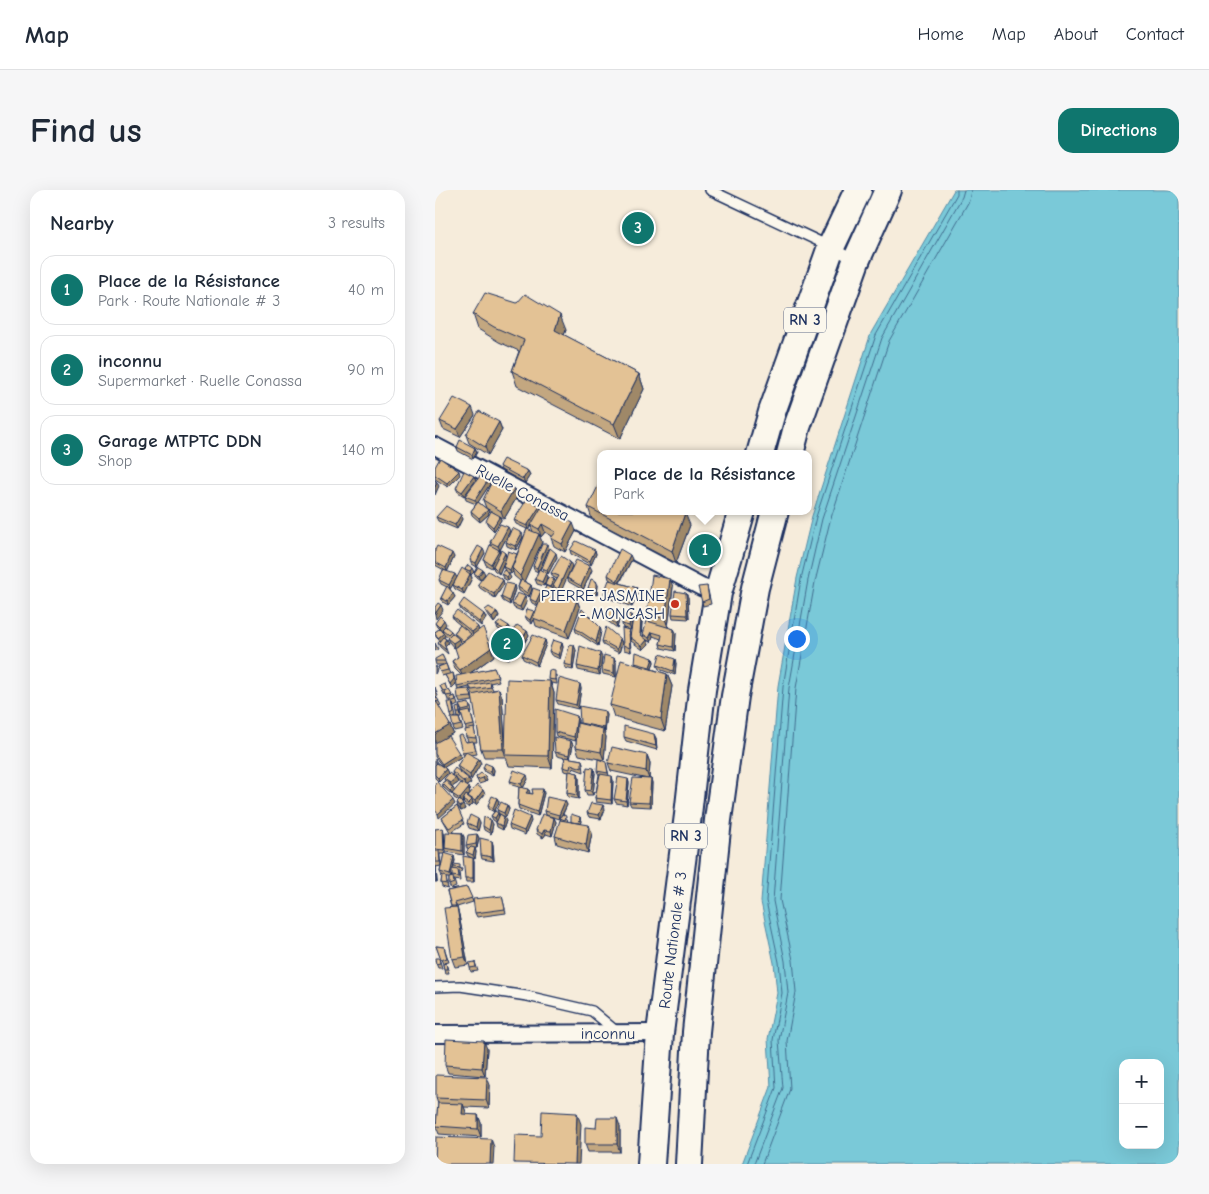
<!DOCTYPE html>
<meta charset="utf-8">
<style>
:root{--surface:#fff;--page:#f6f6f7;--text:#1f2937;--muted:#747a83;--line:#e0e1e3;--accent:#0f766e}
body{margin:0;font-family:"Comic Neue",sans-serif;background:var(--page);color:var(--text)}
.controls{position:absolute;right:15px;bottom:15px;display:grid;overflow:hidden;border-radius:10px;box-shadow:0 5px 20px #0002}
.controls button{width:45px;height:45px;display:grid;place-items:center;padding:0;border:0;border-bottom:1px solid var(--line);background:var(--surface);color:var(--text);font:25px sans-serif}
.you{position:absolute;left:361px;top:448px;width:18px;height:18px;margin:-12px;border:4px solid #fff;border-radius:50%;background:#1a73e8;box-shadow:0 0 0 8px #1a73e833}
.badge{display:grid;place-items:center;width:32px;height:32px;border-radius:50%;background:var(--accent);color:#fff;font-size:16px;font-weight:700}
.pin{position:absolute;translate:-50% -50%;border:2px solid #fff;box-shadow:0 1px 5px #0006}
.popup{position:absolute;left:162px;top:260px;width:215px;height:65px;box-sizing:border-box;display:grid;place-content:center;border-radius:10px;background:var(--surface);filter:drop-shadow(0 1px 4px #0005);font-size:16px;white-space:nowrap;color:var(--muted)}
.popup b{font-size:19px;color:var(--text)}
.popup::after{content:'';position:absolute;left:50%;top:100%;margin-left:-10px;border:10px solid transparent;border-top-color:var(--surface)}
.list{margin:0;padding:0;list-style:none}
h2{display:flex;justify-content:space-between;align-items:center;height:65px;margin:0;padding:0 20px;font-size:21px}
h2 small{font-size:16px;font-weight:400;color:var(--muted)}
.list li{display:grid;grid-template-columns:32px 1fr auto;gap:15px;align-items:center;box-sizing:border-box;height:70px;margin:0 10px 10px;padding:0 10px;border:1px solid var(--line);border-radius:15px}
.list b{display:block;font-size:19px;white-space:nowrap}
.list p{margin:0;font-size:16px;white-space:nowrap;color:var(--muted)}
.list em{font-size:16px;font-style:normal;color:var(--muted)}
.map{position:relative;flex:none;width:744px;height:974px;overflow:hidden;border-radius:15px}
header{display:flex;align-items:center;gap:30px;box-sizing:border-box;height:70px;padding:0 25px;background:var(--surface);border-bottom:1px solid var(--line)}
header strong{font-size:24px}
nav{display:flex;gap:28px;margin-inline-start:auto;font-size:18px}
.intro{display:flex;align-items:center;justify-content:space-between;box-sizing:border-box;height:120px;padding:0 30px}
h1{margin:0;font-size:35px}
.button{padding:12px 22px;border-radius:15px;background:var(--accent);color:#fff;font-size:18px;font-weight:700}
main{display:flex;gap:30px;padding:0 30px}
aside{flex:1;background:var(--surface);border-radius:15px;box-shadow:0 5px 20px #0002}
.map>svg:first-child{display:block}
.water{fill:#7ac9d8;stroke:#548ba7;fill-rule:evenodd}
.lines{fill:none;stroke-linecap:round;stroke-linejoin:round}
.shore{stroke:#416d8f;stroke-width:1}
.lane-casing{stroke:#1b2f5e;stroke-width:12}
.street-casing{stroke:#1b2f5e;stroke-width:20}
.primary-casing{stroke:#1b2f5e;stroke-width:30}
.lane{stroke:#fbf7ec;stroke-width:9}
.street{stroke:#fbf7ec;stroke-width:16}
.primary{stroke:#fbf7ec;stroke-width:26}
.wall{fill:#c3a780;stroke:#1b2f5e;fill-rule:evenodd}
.shaded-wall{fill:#9f8868;stroke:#1b2f5e}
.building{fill:#e3c295;stroke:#1b2f5e}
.poi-dot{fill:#c8321e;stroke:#fbf7ec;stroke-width:2}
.labels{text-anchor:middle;stroke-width:4;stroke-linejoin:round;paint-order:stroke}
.shield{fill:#fbf7ec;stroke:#5e6b89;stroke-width:1}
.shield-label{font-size:15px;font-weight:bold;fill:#1b2f5e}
.street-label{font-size:16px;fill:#1b2f5e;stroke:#fbf7ec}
.poi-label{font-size:16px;fill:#1b2f5e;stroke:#fbf7ec;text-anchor:end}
</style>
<header>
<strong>Map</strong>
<nav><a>Home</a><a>Map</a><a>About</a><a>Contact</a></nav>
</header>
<div class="intro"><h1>Find us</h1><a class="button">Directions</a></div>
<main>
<aside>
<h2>Nearby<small>3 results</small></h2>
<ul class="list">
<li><span class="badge">1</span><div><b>Place de la Résistance</b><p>Park · Route Nationale # 3</p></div><em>40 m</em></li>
<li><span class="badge">2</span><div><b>inconnu</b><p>Supermarket · Ruelle Conassa</p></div><em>90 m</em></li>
<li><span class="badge">3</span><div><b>Garage MTPTC DDN</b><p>Shop</p></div><em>140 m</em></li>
</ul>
</aside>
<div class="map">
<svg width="744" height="974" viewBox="0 0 744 974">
<rect width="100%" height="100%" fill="#f6ecdb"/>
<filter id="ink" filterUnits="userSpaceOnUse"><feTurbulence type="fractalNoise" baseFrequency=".02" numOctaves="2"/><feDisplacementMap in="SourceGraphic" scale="10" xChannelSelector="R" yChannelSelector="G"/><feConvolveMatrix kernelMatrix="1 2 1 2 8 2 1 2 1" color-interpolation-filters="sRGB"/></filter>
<g filter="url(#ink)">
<path class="water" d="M 519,0 L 744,0 L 744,974 L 307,974 L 336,897 L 333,849 L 342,803 L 339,773 L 326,712 L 343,496 L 362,388 L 377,326 L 436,143 ZM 688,873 L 725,873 L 725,955 L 688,955 Z"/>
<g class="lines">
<path class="shore" d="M 312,974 L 341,898 L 338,850 L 347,803 L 344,772 L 331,711 L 348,497 L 366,389 L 381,327 L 441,145 L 522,4 L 522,0
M 319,974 L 348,898 L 344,850 L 353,803 L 350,771 L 338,711 L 354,498 L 373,390 L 387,329 L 447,148 L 527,7 L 529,0
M 327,974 L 355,899 L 352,851 L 361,802 L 358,770 L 345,710 L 361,498 L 380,392 L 395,331 L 454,151 L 534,11 L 536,0"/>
<g class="lane-casing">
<path id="lane" d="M 275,0 L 396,57 L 419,70
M 0,797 L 25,796 L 92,806 L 157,821 L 182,842"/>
</g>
<g class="street-casing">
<path id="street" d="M 0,256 L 266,397 L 283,403
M 0,844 L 225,843"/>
</g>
<g class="primary-casing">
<path id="primary" d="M 325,264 L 337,222 L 396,57 L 423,0
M 355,264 L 362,237 L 421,71 L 453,0
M 216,974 L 225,843 L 253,625 L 267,500 L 283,403 L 307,321
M 254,974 L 261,842 L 283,630 L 300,506 L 320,398 L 340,321"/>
</g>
<use href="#lane" class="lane"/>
<use href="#street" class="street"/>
<use href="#primary" class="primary"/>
</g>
<path class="wall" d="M 38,124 L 131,140 L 129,145 L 204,184 L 209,199 L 185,249 L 82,196 L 77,181 L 84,161 L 64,152 L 43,139 Z
M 40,225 L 25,247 L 8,239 L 5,231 Z
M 64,232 L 67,240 L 53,265 L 34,253 L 31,245 Z
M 22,257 L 40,258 L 42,262 L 38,269 L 23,261 Z
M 64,276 L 93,281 L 95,285 L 90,293 L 66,280 Z
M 0,277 L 25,285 L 13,297 L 0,289 Z
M 41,290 L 29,306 L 23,302 L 21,298 Z
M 53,290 L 55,294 L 43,312 L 53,320 L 54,324 L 45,332 L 37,325 L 36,321 L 41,314 L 31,310 L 30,306 Z
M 79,299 L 82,307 L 69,329 L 65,326 L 66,330 L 59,341 L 53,335 L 51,331 L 61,324 L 51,318 L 48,310 Z
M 153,317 L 255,335 L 241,373 L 157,329 Z
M 106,318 L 141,341 L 130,362 L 119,356 L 116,348 L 117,346 L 110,342 L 106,347 L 104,346 L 107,352 L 89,391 L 96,395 L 97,399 L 94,407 L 84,401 L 83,397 L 85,391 L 79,386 L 78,382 L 76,384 L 70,381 L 68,377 L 82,364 L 92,339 L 81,334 L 79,330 ZM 96,336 L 98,342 L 93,340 Z
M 1,327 L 27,329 L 22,339 L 3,331 Z
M 75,341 L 65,360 L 64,360 L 65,363 L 70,363 L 71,367 L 64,384 L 59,380 L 58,377 L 57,378 L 51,375 L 49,370 L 56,355 L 55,352 Z
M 88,347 L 81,360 L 72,356 L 71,352 Z
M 114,358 L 105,380 L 111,383 L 112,387 L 109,396 L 102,394 L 100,389 L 103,382 L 99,380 L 98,376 Z
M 0,360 L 19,367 L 12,382 L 22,388 L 15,399 L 20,407 L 13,415 L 8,412 L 6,408 L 12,397 L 6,394 L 4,390 L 11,381 L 0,375 Z
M 135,360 L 160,360 L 161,364 L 156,375 L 136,364 Z
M 50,363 L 42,377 L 50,384 L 45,390 L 41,387 L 39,383 L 42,377 L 37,374 L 35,370 Z
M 122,367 L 113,384 L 109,382 L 107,378 Z
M 197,369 L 185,393 L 202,398 L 204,402 L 197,417 L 171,407 L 169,403 L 177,391 L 174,389 L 173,385 Z
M 137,376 L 125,402 L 142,410 L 145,418 L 134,448 L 101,436 L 99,429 L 97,434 L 92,430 L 90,426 L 100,423 L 103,416 L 97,413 L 95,409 L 107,405 L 111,397 L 110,395 L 119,389 L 120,392 L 122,389 L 118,387 L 116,383 Z
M 30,379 L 39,382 L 36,385 L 37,388 L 29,404 L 20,399 L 18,395 L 30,380 Z
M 157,380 L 148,400 L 134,392 L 132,388 Z
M 66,384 L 76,388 L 73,391 L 68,388 Z
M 68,390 L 69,394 L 60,408 L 45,398 L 43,394 Z
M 163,395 L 162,405 L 155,402 L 153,398 Z
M 272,396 L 276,414 L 268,416 L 267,412 Z
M 238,397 L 233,437 L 239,439 L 241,443 L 240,461 L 226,458 L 225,454 L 226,449 L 218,446 L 216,452 L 212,450 L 214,454 L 208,460 L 196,451 L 195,448 L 196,462 L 189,460 L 188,455 L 195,445 L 206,428 L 207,432 L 206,445 L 209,447 L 208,444 L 215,432 L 212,424 Z
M 80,399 L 75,415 L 68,411 L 66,407 Z
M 90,406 L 92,411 L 87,421 L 79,418 L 77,414 Z
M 253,407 L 254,429 L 238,428 L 237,424 Z
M 24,416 L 49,424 L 51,428 L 46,436 L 26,420 Z
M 50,420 L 62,422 L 64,426 L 59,433 L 52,424 Z
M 184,421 L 185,426 L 182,438 L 171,430 L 170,426 Z
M 196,425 L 197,429 L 196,440 L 188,438 L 187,434 Z
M 17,426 L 44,440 L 56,458 L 59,466 L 34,484 L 59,478 L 64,491 L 55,493 L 58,500 L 64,499 L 67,507 L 70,554 L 114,491 L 113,489 L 121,485 L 122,494 L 116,493 L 119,503 L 117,578 L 74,576 L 71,567 L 49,567 L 46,559 L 38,504 L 34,497 L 23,500 L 22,496 L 26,485 L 20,479 L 17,471 L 23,467 L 27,453 L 21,447 L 19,443 L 25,435 L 19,430 Z
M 0,433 L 11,434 L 6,441 L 8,442 L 7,439 L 16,441 L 25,453 L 19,458 L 14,452 L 12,448 L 13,447 L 9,444 L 10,447 L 9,448 L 13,453 L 10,456 L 13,464 L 5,457 L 3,453 L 5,451 L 1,447 L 0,442 L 4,439 L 2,437 Z
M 61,435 L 74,436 L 76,440 L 72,444 L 63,439 Z
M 165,437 L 166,441 L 163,456 L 141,442 L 140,438 Z
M 92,441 L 94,445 L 85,460 L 72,454 L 71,450 Z
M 185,449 L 187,453 L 184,463 L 168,455 L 167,451 Z
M 110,450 L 111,454 L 102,476 L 88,469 L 87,465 Z
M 0,453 L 3,459 L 0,461 Z
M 127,453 L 128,457 L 125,469 L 116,465 L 114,461 Z
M 76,457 L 78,461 L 74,469 L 65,465 L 63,461 Z
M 141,460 L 138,480 L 130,478 L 129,474 Z
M 7,465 L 11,474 L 15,484 L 18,483 L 19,487 L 21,494 L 17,498 L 10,485 L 7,486 L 3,477 L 8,475 L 1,475 L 0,471 Z
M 167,467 L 165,485 L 143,480 L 142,476 Z
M 179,468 L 181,472 L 181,487 L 168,484 L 167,480 Z
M 218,468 L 219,472 L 217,479 L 232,484 L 237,496 L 230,541 L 179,527 L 175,515 L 200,475 L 200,473 Z
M 241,473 L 240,485 L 224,479 L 222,475 Z
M 10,494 L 12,501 L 14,500 L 17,507 L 20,506 L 23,515 L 19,517 L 18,514 L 21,527 L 19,528 L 24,528 L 28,539 L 19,541 L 18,537 L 17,528 L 16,525 L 16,512 L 15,510 L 13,510 L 11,505 L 10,506 L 5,496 Z
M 0,497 L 3,506 L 1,507 L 6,515 L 3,516 L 15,535 L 18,543 L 11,547 L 26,567 L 9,577 L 13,583 L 4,592 L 0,588 L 0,569 L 2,573 L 7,576 L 0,567 Z
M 146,498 L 143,519 L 123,514 L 121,510 Z
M 34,499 L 38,511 L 25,513 L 23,508 Z
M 24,515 L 36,517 L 37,523 L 36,523 L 40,539 L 39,539 L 42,552 L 39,552 L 42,564 L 36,565 L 46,573 L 36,590 L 24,580 L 22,576 L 29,566 L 27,562 L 31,552 L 33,551 L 31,547 L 31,539 L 26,523 L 27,523 Z
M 25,521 L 26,528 L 23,528 L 22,523 Z
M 170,521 L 172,525 L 170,542 L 169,542 L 171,547 L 169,570 L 144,565 L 141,557 L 142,538 L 141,551 L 121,546 L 120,542 L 143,530 L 143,533 L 145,533 Z
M 189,547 L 221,548 L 222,560 L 191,551 Z
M 136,551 L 138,555 L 135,568 L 147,570 L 148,574 L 149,582 L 138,578 L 137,582 L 143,583 L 144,587 L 144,609 L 133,607 L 132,603 L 134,582 L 129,581 L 128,577 L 130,568 L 122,566 L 120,562 Z
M 212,565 L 215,573 L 214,589 L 216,589 L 217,593 L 216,617 L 196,616 L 194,612 L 213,589 L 176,581 L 173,573 Z
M 171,572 L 174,586 L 178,590 L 177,614 L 161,612 L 160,608 L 164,585 L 162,581 Z
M 57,576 L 59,580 L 58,586 L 50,582 L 48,578 Z
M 17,582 L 36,593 L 31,596 L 35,603 L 32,606 L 34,608 L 33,606 L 50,604 L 41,615 L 37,612 L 38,614 L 34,618 L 29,614 L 28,611 L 27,613 L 30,619 L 26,621 L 23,617 L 22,613 L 24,611 L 19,608 L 18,604 L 17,605 L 8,597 L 7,593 L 10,591 L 9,589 L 18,586 ZM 21,589 L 28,595 L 19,601 L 17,597 L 23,593 Z
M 160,583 L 158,605 L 152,605 L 150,600 Z
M 50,586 L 52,590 L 50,592 L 44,594 L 41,587 Z
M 93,589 L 88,598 L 95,603 L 95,604 L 98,604 L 109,603 L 103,626 L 84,619 L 83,615 L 84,597 L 77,595 L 75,591 Z
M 193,589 L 194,593 L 192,615 L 181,613 L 179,609 Z
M 62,608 L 64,612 L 59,622 L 64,626 L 65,624 L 64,624 L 62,620 L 72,615 L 74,619 L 71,627 L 66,625 L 71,631 L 68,640 L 62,637 L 61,633 L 61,632 L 58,630 L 56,626 L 59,622 L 54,619 L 53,615 Z
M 130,611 L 132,615 L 128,624 L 133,630 L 132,631 L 136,632 L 145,627 L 147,631 L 146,634 L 157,643 L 153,663 L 122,654 L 120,646 L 126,630 L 125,629 L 111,625 L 110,621 Z
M 22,616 L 29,634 L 16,642 L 27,643 L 29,647 L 29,665 L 12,662 L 10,658 L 15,642 L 7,628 Z
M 170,619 L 166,629 L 154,627 L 152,623 Z
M 119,628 L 121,632 L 117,646 L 111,644 L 108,648 L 102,644 L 101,640 Z
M 96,631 L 90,645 L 75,639 L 74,635 Z
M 32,633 L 45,633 L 43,641 L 34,638 Z
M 58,634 L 56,644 L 49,640 L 48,636 Z
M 0,639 L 9,642 L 10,663 L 20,670 L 19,676 L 27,679 L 26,682 L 24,682 L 25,691 L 19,690 L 21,697 L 16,699 L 14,695 L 14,688 L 11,688 L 13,699 L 7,697 L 6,693 L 7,686 L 5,682 L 6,676 L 1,677 L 2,692 L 0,692 ZM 5,664 L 9,664 L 6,676 L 5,666 Z
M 42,644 L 44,648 L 42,658 L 40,658 L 41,662 L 40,669 L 38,668 L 39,672 L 39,692 L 31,692 L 30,688 L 37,668 L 33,666 L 31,662 L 33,660 L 31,656 Z
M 57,651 L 58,655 L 59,671 L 47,669 L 46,665 Z
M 32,697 L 38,712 L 22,717 L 24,725 L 33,775 L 20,777 L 17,769 L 16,717 L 12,701 Z
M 67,706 L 71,723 L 42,727 L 40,723 Z
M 1,756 L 9,757 L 14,772 L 9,773 L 11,773 L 14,783 L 10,783 L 8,774 Z
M 4,768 L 7,778 L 3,778 L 0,771 Z
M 40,772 L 43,781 L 36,782 L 35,778 Z
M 52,859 L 50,886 L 13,883 L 10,875 Z
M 55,895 L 54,918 L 29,917 L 31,922 L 31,925 L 43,925 L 46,933 L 46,947 L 4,944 L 1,936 L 3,914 L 1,908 Z
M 185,936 L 185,962 L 153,962 L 150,954 L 161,938 Z"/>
<path class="shaded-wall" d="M 125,125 L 131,140 L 125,155 L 120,140 Z
M 204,184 L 209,199 L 185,249 L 179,234 Z
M 37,217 L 40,225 L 25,247 L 22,239 Z
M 64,232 L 67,240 L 53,265 L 50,257 Z
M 40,258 L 42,262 L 38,269 L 37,265 Z
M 24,281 L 25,285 L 13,297 L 12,293 Z
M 93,281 L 95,285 L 90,293 L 88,289 Z
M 39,286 L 41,290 L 29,306 L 27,302 Z
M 53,290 L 55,294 L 42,314 L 40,310 Z
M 2,292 L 4,296 L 0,305 L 0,297 Z
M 79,299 L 82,307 L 69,329 L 66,321 Z
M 105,316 L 107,320 L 93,340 L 92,336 Z
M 53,320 L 54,324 L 45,332 L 44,328 Z
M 250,323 L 255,335 L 241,373 L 237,361 Z
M 26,325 L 27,329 L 22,339 L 20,335 Z
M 65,326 L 66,330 L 59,341 L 58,337 Z
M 138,333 L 141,341 L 130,362 L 127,354 Z
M 107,334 L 110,342 L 106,347 L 104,339 Z
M 73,337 L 75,341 L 65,360 L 63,356 Z
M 87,343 L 88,347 L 81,360 L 80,356 Z
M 104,344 L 107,352 L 88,394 L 85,386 Z
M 112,354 L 114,358 L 103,383 L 102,378 Z
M 48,359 L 50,363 L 42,377 L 41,373 Z
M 64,360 L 65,364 L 57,378 L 56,374 Z
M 160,360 L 161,364 L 156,375 L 155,371 Z
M 17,363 L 19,367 L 12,382 L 11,378 Z
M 70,363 L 71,367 L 64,384 L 62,380 Z
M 121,363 L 122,367 L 113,384 L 112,380 Z
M 83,364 L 77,378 L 78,382 L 76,384 L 75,380 Z
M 195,365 L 197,369 L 183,395 L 182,391 Z
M 135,372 L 137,376 L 125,404 L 123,399 Z
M 155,376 L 157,380 L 148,400 L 146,396 Z
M 37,378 L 39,382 L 36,385 L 35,381 Z
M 48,380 L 50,384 L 45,390 L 43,386 Z
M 111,383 L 112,387 L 109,396 L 107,392 Z
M 20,384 L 22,388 L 15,399 L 14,395 Z
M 35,384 L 37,388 L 29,404 L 27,400 Z
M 74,384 L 76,388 L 73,391 L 72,387 Z
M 119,389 L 121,393 L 116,401 L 115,397 Z
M 235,389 L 238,397 L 233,437 L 230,429 Z
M 68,390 L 69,394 L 60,408 L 59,404 Z
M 161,391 L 163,395 L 162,405 L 161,401 Z
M 79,395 L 80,399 L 75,415 L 74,411 Z
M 96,395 L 97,399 L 94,407 L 92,403 Z
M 202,398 L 204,402 L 197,417 L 195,413 Z
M 106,401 L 107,405 L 103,416 L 101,412 Z
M 18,403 L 20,407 L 13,415 L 12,411 Z
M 251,403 L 253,407 L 254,429 L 252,425 Z
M 90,406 L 92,411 L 87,421 L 85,417 Z
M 142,410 L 145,418 L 134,448 L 131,440 Z
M 6,415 L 8,420 L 1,429 L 0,424 Z
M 99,421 L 101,425 L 98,428 L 99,429 L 97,434 L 95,430 Z
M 184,421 L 185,426 L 182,438 L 181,434 Z
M 62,422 L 64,426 L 59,433 L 57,428 Z
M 49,424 L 51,428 L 46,436 L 44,432 Z
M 196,425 L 197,429 L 196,440 L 194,436 Z
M 206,428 L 207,432 L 206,448 L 205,444 Z
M 9,430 L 11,434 L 6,441 L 4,437 Z
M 74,436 L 76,440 L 72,444 L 70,440 Z
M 43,437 L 44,441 L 38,446 L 37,442 Z
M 165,437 L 166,441 L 163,456 L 161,452 Z
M 239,439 L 241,443 L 240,461 L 238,457 Z
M 194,440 L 195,444 L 196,462 L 195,458 Z
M 92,441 L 94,445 L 85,460 L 83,456 Z
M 217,442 L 218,446 L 216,452 L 214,448 Z
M 9,443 L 10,447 L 5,452 L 3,448 Z
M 11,449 L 13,453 L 10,456 L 9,452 Z
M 24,449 L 25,453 L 19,458 L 18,453 Z
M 185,449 L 187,453 L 184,463 L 182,459 Z
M 110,450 L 111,454 L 102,476 L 101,472 Z
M 212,450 L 214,454 L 208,460 L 207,456 Z
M 127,453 L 128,457 L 125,469 L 123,465 Z
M 139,455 L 141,460 L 138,480 L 137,476 Z
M 76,457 L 78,461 L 74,469 L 73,465 Z
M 56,458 L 59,466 L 28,488 L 25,480 Z
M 165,463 L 167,467 L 165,485 L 163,481 Z
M 179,468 L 181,472 L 181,487 L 179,483 Z
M 218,468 L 219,472 L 216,481 L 215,477 Z
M 240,469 L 241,473 L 240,485 L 238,481 Z
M 1,476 L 2,480 L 0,484 L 0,478 Z
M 18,483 L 21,494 L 17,498 L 15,494 Z
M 232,484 L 237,496 L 230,541 L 226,529 Z
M 115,491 L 119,503 L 117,578 L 113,566 Z
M 145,494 L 146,498 L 143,519 L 141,515 Z
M 64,499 L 67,507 L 71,565 L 68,559 Z
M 170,521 L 172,525 L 170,542 L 169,538 Z
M 142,526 L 143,530 L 141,551 L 139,547 Z
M 15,535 L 18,543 L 0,554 L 0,544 Z
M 168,539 L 171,547 L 169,570 L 166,562 Z
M 219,544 L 221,548 L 222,560 L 221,556 Z
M 136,551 L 138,555 L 135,569 L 134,565 Z
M 24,563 L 26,567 L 8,578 L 7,574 Z
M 212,565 L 215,573 L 214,589 L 211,581 Z
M 44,569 L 46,573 L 36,590 L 35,585 Z
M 57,576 L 59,580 L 58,586 L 56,582 Z
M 159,578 L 160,583 L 158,605 L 156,601 Z
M 11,579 L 13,583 L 4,592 L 3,588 Z
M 143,583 L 144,587 L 144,609 L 142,605 Z
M 92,585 L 93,589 L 88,598 L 86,594 Z
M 50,586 L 52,590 L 50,592 L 48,588 Z
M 177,586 L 178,590 L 177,614 L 176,610 Z
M 21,588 L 23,593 L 17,597 L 15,593 Z
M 34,589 L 36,593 L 30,597 L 29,592 Z
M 193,589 L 194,593 L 192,615 L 191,611 Z
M 216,589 L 217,593 L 216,617 L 214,613 Z
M 18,598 L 20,602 L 17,605 L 15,601 Z
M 34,598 L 35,603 L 27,613 L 25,609 Z
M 94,599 L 95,603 L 92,607 L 91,603 Z
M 108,599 L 109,603 L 103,626 L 102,622 Z
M 48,600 L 50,604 L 41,615 L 40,611 Z
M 62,608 L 64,612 L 59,622 L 58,618 Z
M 18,610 L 20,614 L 4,628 L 3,624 Z
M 37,610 L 38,614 L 34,618 L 33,614 Z
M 130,611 L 132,615 L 125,629 L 124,625 Z
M 28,615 L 30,619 L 26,621 L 25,617 Z
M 72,615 L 74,619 L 71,627 L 69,623 Z
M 168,615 L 170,619 L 166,629 L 164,625 Z
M 63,623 L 64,627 L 62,632 L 60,628 Z
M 69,627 L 71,631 L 68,640 L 67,636 Z
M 95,627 L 96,631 L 90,645 L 89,641 Z
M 145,627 L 147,631 L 145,639 L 143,635 Z
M 119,628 L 121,632 L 117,646 L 116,641 Z
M 43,629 L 45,633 L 43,641 L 41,637 Z
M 56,630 L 58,634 L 56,644 L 54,640 Z
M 154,635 L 157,643 L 153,663 L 151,655 Z
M 8,638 L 9,642 L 10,664 L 9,660 Z
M 109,640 L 111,644 L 108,648 L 107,644 Z
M 27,643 L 29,647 L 29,665 L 27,661 Z
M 42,644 L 44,648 L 42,658 L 41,654 Z
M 57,651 L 58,655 L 59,671 L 57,667 Z
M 40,658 L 41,662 L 40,669 L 38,665 Z
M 19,666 L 20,670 L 16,689 L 15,685 Z
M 38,668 L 39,672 L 39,692 L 38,688 Z
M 0,675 L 1,677 L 2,692 L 1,688 Z
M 20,713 L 24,725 L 33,775 L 30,767 Z
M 49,851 L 52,859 L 50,886 L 47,878 Z
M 52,887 L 55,895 L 54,918 L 51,910 Z
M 28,914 L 31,922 L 30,932 L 27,924 Z
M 142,923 L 146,934 L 144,974 L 140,974 Z
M 43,925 L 46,933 L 46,947 L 43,939 Z
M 182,928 L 185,936 L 185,962 L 182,954 Z
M 56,949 L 59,957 L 58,974 L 55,974 Z"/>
<path class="building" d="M 50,103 L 82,113 L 90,104 L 125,125 L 120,140 L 204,184 L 179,234 L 77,181 L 89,150 L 59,137 L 38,124 Z
M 19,208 L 37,217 L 22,239 L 5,231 Z
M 44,221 L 64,232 L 50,257 L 31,245 Z
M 25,250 L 40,258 L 37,265 L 22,257 Z
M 5,268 L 24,281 L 12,293 L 0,285 L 0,277 Z
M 68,269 L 93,281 L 88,289 L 64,276 Z
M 29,281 L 39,286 L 27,302 L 21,298 Z
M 45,286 L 53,290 L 40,310 L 30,306 Z
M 58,289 L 79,299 L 66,321 L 48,310 Z
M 0,290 L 2,292 L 0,297 Z
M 166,290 L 166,321 L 248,321 L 250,323 L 237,361 L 153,317 Z
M 92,309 L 105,316 L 92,336 L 79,330 Z
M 43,312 L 53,320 L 44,328 L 36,321 Z
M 11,316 L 26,325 L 20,335 L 1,327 Z
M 106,318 L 138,333 L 127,354 L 116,348 L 121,342 L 107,334 L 104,339 L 96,335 Z
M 56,321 L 65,326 L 58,337 L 51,331 Z
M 65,334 L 73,337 L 63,356 L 55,352 Z
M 77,338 L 87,343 L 80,356 L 71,352 Z
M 92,339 L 104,344 L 85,386 L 77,378 Z
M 141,351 L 160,360 L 155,371 L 135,360 Z
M 107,354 L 112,354 L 102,378 L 98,376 Z
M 55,355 L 64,360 L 56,374 L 49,370 Z
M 2,356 L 17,363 L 11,378 L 0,372 L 0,360 Z
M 43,356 L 48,359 L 41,373 L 35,370 Z
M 115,358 L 121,363 L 112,380 L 107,378 Z
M 185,359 L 195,365 L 182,391 L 173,385 Z
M 66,360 L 70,363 L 62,380 L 58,376 Z
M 73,361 L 82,364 L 75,380 L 68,377 Z
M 126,366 L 135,372 L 123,399 L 118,396 L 124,386 L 116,383 Z
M 141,370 L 155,376 L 146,396 L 132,388 Z
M 33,375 L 37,378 L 35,381 L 30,379 Z
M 43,377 L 48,380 L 43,386 L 39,383 Z
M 27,378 L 35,384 L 27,400 L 18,395 Z
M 104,379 L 111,383 L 107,392 L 100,389 Z
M 8,380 L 20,384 L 14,395 L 4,390 Z
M 69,380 L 74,384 L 72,387 L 66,384 Z
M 53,381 L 68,390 L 59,404 L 43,394 Z
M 217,385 L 235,389 L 230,429 L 212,424 Z
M 113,387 L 119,389 L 115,397 L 110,395 Z
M 156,389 L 161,391 L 161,401 L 153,398 Z
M 86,390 L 96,395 L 92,403 L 83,397 Z
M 174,390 L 202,398 L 195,413 L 169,403 Z
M 71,393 L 79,395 L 74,411 L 66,407 Z
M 12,396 L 18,403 L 12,411 L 6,408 Z
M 111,396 L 142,410 L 131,440 L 98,428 Z
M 272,396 L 274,409 L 267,412 L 263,397 Z
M 98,398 L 106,401 L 101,412 L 95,409 Z
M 240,401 L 251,403 L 252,425 L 237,424 Z
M 82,403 L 90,406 L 85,417 L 77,414 Z
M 29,409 L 49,424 L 44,432 L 24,416 Z
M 3,413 L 6,415 L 0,424 L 0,417 Z
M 54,417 L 62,422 L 57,428 L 50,420 Z
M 175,418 L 184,421 L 181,434 L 170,426 Z
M 92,419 L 99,421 L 95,430 L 90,426 Z
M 147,419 L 165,437 L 161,452 L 140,438 Z
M 22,420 L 43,437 L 37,442 L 17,426 Z
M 187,423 L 196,425 L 194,436 L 187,434 Z
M 5,426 L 9,430 L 4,437 L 0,433 Z
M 198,428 L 206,428 L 205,444 L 212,450 L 207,456 L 195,447 Z
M 66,431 L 74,436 L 70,440 L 61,435 Z
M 212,431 L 239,439 L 238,457 L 225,454 L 227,445 L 217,442 L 214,448 L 208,444 Z
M 25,435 L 36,444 L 28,451 L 19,443 Z
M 82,435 L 92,441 L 83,456 L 71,450 Z
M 10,436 L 16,441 L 13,444 L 7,439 Z
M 48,437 L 56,458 L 25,480 L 17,471 L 23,467 L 20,458 Z
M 171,437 L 185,449 L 182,459 L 167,451 Z
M 187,438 L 194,440 L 195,458 L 188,455 Z
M 4,439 L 9,443 L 3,448 L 0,444 L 0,442 Z
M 17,443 L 24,449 L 18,453 L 12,448 Z
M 98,445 L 110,450 L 101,472 L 87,465 Z
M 8,447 L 11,449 L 9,452 L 11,460 L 3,453 Z
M 118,450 L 127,453 L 123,465 L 114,461 Z
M 67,452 L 76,457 L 73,465 L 63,461 Z
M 135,454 L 139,455 L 137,476 L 129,474 Z
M 145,456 L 165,463 L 163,481 L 142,476 Z
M 201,462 L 218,468 L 215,477 L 200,473 Z
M 225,464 L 240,469 L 238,481 L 222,475 Z
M 7,465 L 10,471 L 0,471 L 0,469 Z
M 169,465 L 179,468 L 179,483 L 167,480 Z
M 186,470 L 232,484 L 226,529 L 175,515 Z
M 11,474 L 13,480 L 5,482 L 3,477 Z
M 59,478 L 63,487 L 22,496 L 21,486 Z
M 114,480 L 120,481 L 120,490 L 113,489 Z
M 18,483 L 19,489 L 15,494 L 10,485 Z
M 124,488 L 145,494 L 141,515 L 121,510 Z
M 72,489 L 115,491 L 113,566 L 70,565 Z
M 55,492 L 56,497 L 37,500 L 34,496 Z
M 10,494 L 12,500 L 8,501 L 5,496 Z
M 34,499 L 37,507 L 23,508 L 22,500 Z
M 64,499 L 68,559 L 46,559 L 37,505 Z
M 14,500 L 17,505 L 11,506 L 10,502 Z
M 0,505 L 4,511 L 0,512 Z
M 20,506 L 21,511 L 18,512 L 15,508 Z
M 1,511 L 15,535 L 0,544 L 0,512 Z
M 13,512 L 17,512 L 19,523 L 16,525 Z
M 34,513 L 35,519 L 27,521 L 24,515 Z
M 144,516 L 170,521 L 169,538 L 145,533 Z
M 24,517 L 25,523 L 22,523 L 21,518 Z
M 120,519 L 142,526 L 139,547 L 120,542 Z
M 35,521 L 39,535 L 30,537 L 26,523 Z
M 16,528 L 24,528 L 26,535 L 18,537 Z
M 142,533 L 168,539 L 166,562 L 141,557 Z
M 189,536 L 219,544 L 221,556 L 189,547 Z
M 39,538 L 41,548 L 31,547 L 30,540 Z
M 27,545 L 31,552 L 38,551 L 41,560 L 27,562 L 23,546 Z
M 13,546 L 24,563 L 7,574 L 0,564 L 0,553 Z
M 119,547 L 136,551 L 134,565 L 120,562 Z
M 177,557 L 212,565 L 211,581 L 173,573 Z
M 31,562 L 44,569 L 35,585 L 22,576 Z
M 130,567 L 147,570 L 147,578 L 136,574 L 135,579 L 128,577 Z
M 163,569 L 171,572 L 173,583 L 162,581 Z
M 2,573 L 11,579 L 3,588 L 0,585 L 0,575 Z
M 50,573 L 57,576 L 56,582 L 48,578 Z
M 152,577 L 159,578 L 156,601 L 150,600 Z
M 20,578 L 34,589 L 29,592 L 17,582 Z
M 79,580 L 92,585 L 86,594 L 75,591 Z
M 134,581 L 143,583 L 142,605 L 132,603 Z
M 14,583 L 21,588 L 15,593 L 9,589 Z
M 46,583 L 50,586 L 48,588 L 42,590 L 41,587 Z
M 165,584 L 177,586 L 176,610 L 160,608 Z
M 183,587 L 193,589 L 191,611 L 179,609 Z
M 198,588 L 216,589 L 214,613 L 194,612 Z
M 10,591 L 18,598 L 15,601 L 7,593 Z
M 2,592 L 18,610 L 3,624 L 0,620 L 0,594 Z
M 26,593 L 34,598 L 25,609 L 17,604 Z
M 42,595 L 48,600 L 40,611 L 33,606 Z
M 84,597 L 94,599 L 91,603 L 98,604 L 97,599 L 108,599 L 102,622 L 83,615 Z
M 31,605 L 37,610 L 33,614 L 28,610 Z
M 57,606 L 62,608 L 58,618 L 53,615 Z
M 112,607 L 130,611 L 124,625 L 110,621 Z
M 25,610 L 28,615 L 25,617 L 22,613 Z
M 66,612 L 72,615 L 69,623 L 62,620 Z
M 156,613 L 168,615 L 164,625 L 152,623 Z
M 22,616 L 28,630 L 14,638 L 7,628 Z
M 79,620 L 95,627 L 89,641 L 74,635 Z
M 60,621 L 63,623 L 60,628 L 56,626 Z
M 65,624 L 69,627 L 67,636 L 61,633 Z
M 107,624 L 119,628 L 116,641 L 109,640 L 107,644 L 101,640 Z
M 127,624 L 131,626 L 130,630 L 125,628 Z
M 136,624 L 145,627 L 144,633 L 136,632 Z
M 35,625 L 43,629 L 41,637 L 32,633 Z
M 49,627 L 56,630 L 54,640 L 48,636 Z
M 125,630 L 154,635 L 151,655 L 120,646 Z
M 8,638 L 9,660 L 0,659 L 0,639 Z
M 11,642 L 27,643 L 27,661 L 10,658 Z
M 42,644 L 41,654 L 31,656 L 33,645 Z
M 45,648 L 57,651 L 57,667 L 46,665 Z
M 36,657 L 40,658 L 38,665 L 31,662 Z
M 0,661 L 4,661 L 5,672 L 0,672 Z
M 9,663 L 19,666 L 15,685 L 5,682 Z
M 28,666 L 38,668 L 38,688 L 30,688 Z
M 19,674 L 25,675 L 25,678 L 19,677 Z
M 17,679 L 23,680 L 24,687 L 17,686 Z
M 7,685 L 11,687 L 12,694 L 6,693 Z
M 18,687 L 19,693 L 14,695 L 14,688 Z
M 32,697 L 37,708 L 20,713 L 21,716 L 16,716 L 12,701 Z
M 67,706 L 70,719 L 40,723 L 38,709 Z
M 22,717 L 30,767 L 17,769 L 9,718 Z
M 1,756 L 9,757 L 12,768 L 6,770 Z
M 0,768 L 4,768 L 5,773 L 1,774 Z
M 40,772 L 41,777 L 35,778 L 34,773 Z
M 11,773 L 12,779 L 9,779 L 8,774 Z
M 11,849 L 49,851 L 47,878 L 10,875 Z
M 1,885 L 52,887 L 51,910 L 1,908 Z
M 3,913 L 28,914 L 27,924 L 43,925 L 43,939 L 1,936 Z
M 107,921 L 142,923 L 140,974 L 79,973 L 80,945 L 106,946 Z
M 162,928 L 182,928 L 182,954 L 150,954 L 150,937 L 161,938 Z
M 1,947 L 56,949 L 55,974 L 0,974 Z"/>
</g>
<circle class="poi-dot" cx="240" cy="414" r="5"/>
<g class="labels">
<g class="shield">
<rect x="349" y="117.5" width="42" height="25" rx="4"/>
<rect x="230" y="633.5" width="42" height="25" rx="4"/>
</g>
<g class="shield-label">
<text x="370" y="135">RN 3</text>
<text x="251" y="651">RN 3</text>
</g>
<g class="street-label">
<text transform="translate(88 302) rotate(28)" y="6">Ruelle Conassa</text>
<text transform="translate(237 750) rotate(-83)" y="6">Route Nationale # 3</text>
<text x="173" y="849">inconnu</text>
</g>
<g class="poi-label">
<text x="230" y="411">PIERRE JASMINE<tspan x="230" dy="18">- MONCASH</tspan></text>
</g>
</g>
</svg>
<div class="controls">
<button>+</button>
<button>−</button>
</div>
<div class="you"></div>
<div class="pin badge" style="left:270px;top:360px">1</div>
<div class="popup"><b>Place de la Résistance</b>Park</div>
<div class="pin badge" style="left:72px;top:454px">2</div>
<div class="pin badge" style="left:203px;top:38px">3</div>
</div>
</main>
